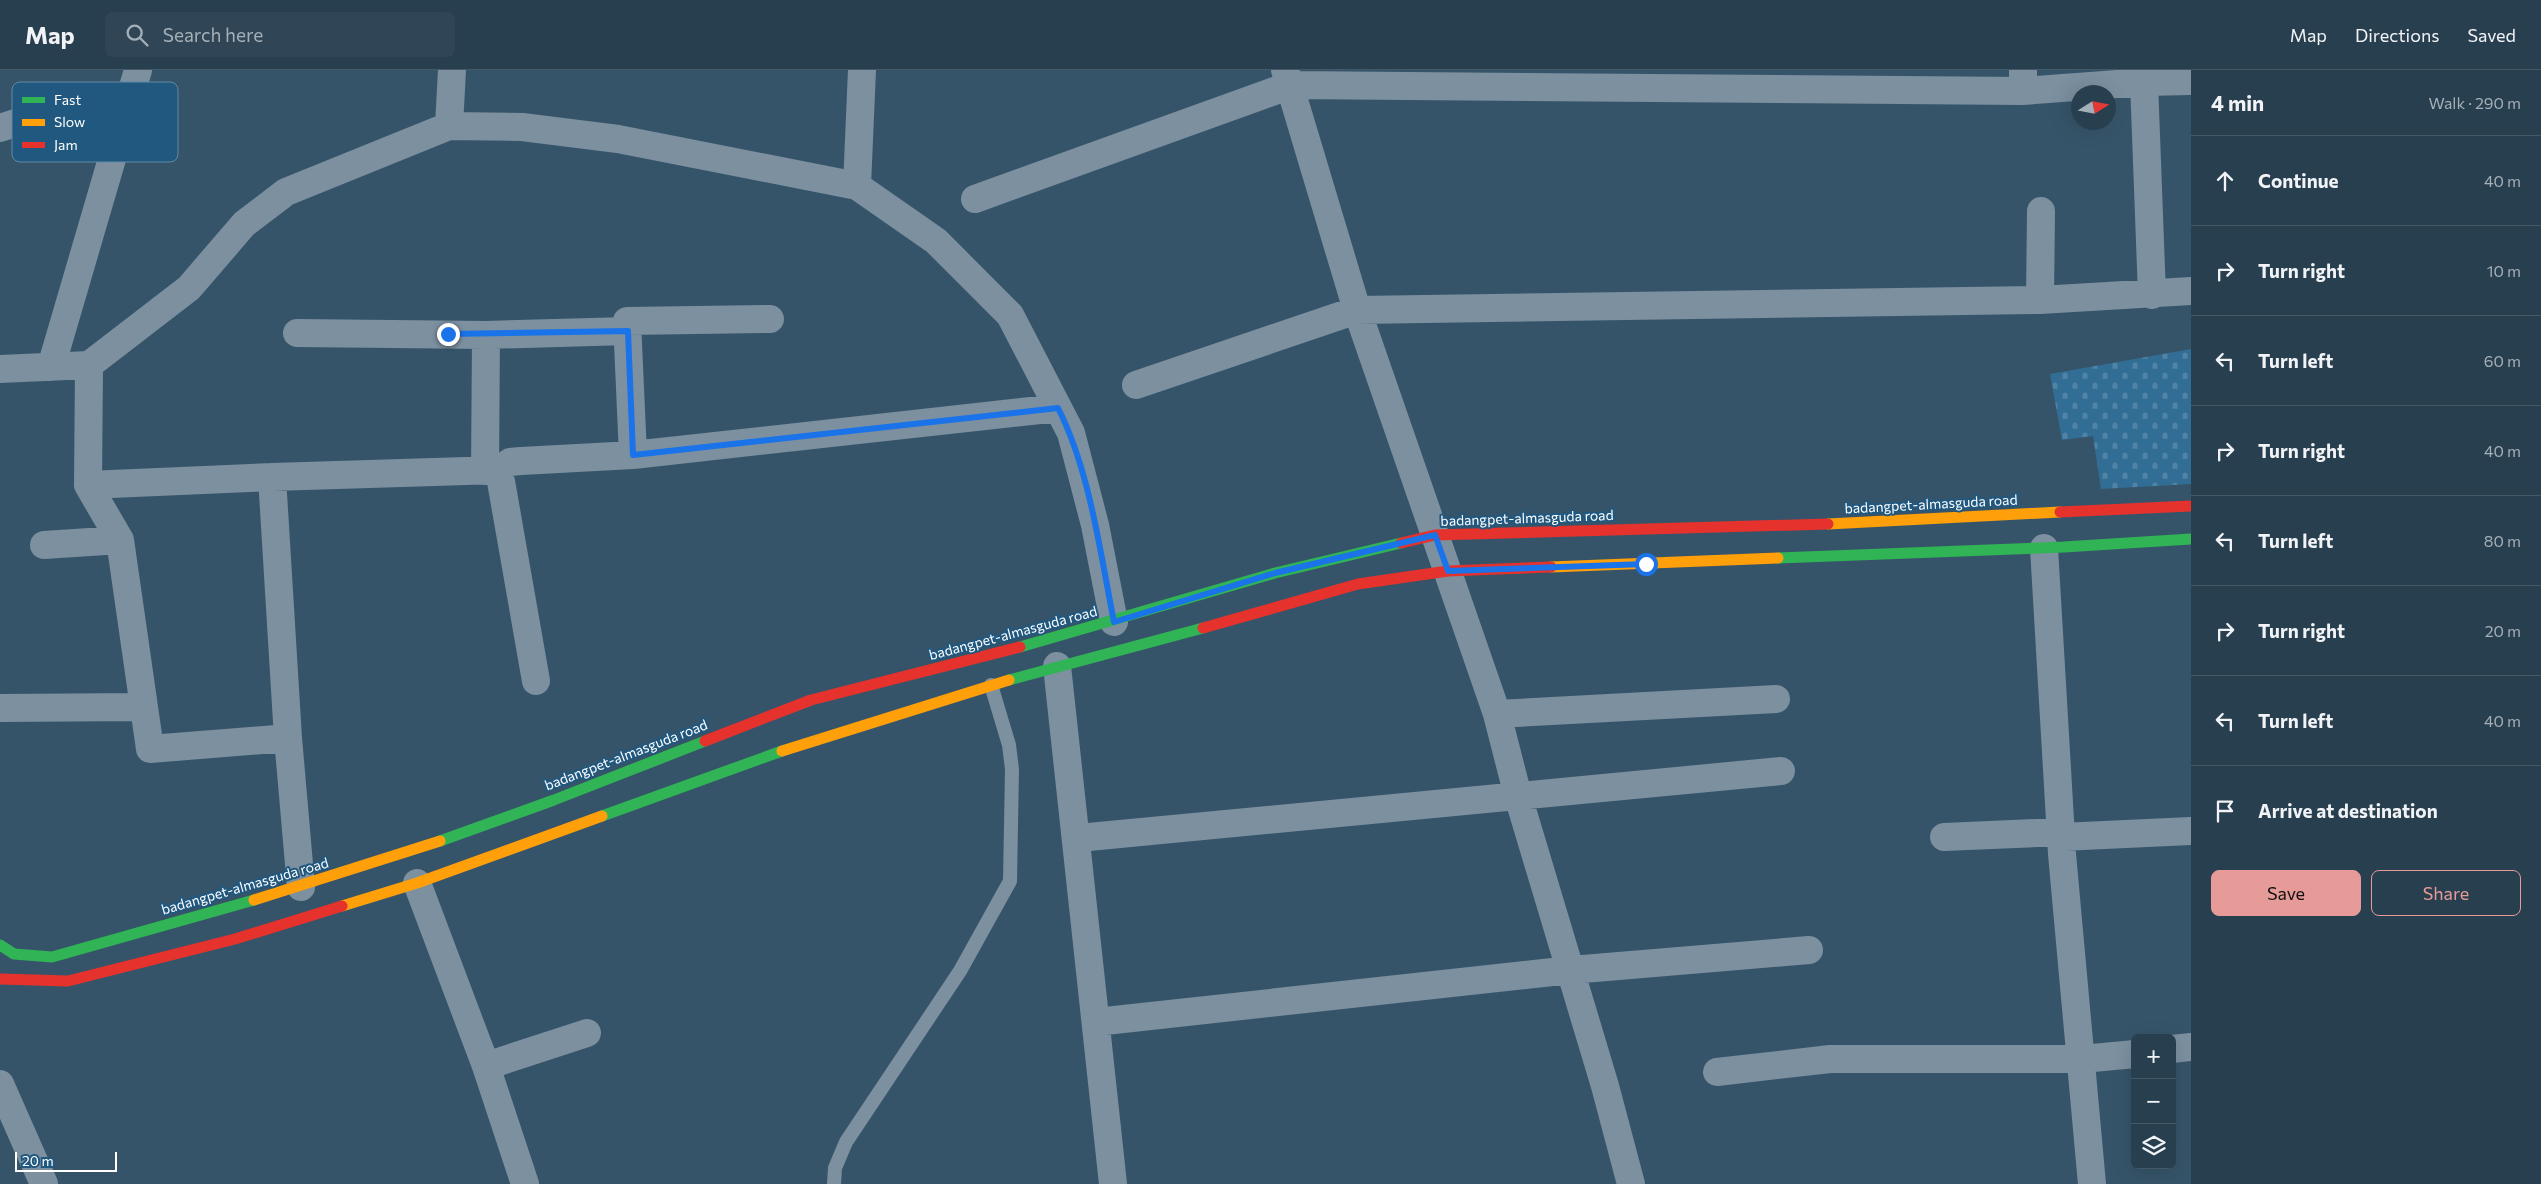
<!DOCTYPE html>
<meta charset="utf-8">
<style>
:root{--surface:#283f4f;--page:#304656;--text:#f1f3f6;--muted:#a5afb7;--line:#445866;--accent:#e69b98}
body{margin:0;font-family:Commissioner,sans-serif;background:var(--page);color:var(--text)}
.controls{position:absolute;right:15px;bottom:15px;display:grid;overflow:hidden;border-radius:8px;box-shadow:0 5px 20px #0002}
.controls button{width:45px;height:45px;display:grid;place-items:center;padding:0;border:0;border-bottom:1px solid var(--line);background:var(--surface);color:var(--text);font:25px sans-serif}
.compass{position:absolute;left:2071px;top:15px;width:45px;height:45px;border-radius:50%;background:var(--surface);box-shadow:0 5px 20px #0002;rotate:79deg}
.scale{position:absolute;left:15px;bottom:12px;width:102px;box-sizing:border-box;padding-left:5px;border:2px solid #fff;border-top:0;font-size:14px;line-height:18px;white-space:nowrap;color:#fff;-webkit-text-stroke:4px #20587f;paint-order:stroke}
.stop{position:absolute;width:15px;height:15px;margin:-11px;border:4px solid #1a73e8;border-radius:50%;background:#fff}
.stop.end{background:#1a73e8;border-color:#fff;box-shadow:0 1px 5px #0008}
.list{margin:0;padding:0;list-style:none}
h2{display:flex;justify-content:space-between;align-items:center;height:65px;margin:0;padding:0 20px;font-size:21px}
h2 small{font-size:16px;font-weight:400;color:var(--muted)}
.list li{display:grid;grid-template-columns:32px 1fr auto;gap:15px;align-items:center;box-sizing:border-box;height:90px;padding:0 20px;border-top:1px solid var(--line)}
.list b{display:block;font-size:19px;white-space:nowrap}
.list em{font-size:16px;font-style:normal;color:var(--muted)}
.actions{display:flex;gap:10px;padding:15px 20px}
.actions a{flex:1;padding:11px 0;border:1px solid var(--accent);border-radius:8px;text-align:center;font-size:18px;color:var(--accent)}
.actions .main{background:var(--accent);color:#111}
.icon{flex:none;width:28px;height:28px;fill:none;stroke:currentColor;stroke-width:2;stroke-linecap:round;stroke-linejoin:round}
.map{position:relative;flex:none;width:2191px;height:1114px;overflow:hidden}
header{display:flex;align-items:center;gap:30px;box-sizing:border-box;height:70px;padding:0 25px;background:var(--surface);border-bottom:1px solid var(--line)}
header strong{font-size:24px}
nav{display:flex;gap:28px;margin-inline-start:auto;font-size:18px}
.search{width:350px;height:45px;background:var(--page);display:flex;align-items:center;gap:12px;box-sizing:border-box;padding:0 18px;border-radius:8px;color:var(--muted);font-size:19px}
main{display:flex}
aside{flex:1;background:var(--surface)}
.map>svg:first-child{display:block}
.cemetery{fill:url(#cemetery-stones)}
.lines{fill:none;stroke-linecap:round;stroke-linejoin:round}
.lane{stroke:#7c90a0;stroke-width:14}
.street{stroke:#7c90a0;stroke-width:28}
.fast{stroke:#30b455;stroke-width:11}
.slow{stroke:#ff9f0a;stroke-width:11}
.jam{stroke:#e5322d;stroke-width:11}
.route{stroke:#1a73e8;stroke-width:6}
.labels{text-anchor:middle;stroke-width:4;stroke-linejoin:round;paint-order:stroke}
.street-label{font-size:14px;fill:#fff;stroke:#20587f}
.key{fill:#20587f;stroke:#638aa5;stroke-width:1}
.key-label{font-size:14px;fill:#fff}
</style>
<header>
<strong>Map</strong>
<div class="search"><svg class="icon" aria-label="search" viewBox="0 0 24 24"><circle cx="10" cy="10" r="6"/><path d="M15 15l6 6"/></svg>Search here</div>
<nav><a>Map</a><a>Directions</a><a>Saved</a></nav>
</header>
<main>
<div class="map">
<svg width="2191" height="1114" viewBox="0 0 2191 1114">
<defs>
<pattern id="cemetery-stones" width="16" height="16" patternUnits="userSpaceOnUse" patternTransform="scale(1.25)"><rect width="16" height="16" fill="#316d95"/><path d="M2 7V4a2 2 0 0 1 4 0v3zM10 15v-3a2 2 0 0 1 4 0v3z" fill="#5083a5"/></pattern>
</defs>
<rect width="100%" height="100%" fill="#365469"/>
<path class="cemetery" d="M 2191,279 L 2191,414 L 2101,419 L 2093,366 L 2062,370 L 2050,304 Z"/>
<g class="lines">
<path class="lane" d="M 834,1114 L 835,1098 L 846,1072 L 960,901 L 1010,811 L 1012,699 L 1009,675 L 991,615"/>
<path class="street" d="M 1285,0 L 1357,240 L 1497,644 L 1518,726 L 1605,1016 L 1631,1114
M 2023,0 L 2023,21 L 2144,12 L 2152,225
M 2144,12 L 2191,11
M 449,56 L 452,0
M 0,58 L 31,48
M 857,116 L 862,0
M 975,129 L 1291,15 L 2023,21
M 2040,230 L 2041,141
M 297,263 L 486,265 L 485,401
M 486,265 L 628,261
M 89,295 L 88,415 L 272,407 L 499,400 L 510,392 L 521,391 L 633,385 L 1058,338
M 51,297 L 138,0
M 0,299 L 89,295 L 189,218 L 244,154 L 286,122 L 449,56 L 522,57 L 618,69 L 857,116 L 936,171 L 1010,245 L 1071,363 L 1095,455 L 1114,552
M 1136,315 L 1357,240 L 2040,230 L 2191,221
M 633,385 L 627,251 L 770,249
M 499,400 L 536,611
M 272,407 L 288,668
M 88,415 L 120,470 L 150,679 L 288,668 L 301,817
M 44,475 L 120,470
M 2044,478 L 2062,784 L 2092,1114
M 1057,596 L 1113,1114
M 0,638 L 143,637
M 1497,644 L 1776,629
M 1944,767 L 2060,762
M 2061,767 L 2191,761
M 1078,768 L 1781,701
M 417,813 L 486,996 L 525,1114
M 1096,952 L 1571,900 L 1809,880
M 2172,979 L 2191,977
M 486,996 L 587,963
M 1717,1002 L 1830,989 L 2082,989 L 2135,984
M 0,1014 L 44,1114"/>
<path class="fast" d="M 1778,488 L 2064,477 L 2191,469
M 1020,577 L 1275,503 L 1401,473
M 1009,610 L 1203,558
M 602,746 L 782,681
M 440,771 L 554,730 L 705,671
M 0,875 L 14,884 L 52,887 L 254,830"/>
<path class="slow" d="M 1828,454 L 2060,442
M 1551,497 L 1778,488
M 782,681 L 1009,610
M 254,830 L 440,771
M 342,836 L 417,813 L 602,746"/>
<path class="jam" d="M 2060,442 L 2191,436
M 1401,473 L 1435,465 L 1828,454
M 1203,558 L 1358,514 L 1448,501 L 1551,497
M 705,671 L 811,630 L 1020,577
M 0,909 L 68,911 L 235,869 L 342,836"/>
</g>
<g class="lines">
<path class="route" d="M 448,264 L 628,261 L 633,385 L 1058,338 C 1090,401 1100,482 1114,552 L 1275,503 L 1435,465 L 1448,501 L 1646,494"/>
</g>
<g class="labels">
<g class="street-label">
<text transform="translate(1931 434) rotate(-3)" y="5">badangpet-almasguda road</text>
<text transform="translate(1527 448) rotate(-2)" y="5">badangpet-almasguda road</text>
<text transform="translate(1013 563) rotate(-15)" y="5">badangpet-almasguda road</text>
<text transform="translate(626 685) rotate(-21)" y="5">badangpet-almasguda road</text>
<text transform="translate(245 816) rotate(-16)" y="5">badangpet-almasguda road</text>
</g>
</g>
<rect x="12" y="12" width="166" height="80" rx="8" class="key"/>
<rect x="22" y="27" width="23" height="6" fill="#30b455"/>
<rect x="22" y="49" width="23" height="7" fill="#ff9f0a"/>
<rect x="22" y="72" width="23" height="6" fill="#e5322d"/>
<g class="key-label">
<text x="54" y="35">Fast</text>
<text x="54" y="57">Slow</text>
<text x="54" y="80">Jam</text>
</g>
</svg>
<div class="controls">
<button>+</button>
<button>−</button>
<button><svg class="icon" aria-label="layers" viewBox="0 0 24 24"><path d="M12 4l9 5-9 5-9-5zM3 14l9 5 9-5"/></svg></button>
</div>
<svg class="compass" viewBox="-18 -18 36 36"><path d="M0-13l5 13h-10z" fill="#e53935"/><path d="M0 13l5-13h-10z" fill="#a5afb7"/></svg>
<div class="scale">20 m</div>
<div class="stop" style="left:1646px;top:494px"></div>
<div class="stop end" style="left:448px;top:264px"></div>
</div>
<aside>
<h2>4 min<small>Walk · 290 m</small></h2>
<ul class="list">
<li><svg class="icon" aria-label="ahead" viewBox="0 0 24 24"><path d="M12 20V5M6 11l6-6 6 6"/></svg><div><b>Continue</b></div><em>40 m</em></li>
<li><svg class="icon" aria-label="right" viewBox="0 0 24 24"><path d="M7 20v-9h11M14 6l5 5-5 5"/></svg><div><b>Turn right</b></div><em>10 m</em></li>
<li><svg class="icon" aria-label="left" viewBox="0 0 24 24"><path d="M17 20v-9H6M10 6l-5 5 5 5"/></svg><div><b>Turn left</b></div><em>60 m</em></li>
<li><svg class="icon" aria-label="right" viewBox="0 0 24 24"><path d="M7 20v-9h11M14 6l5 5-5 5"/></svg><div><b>Turn right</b></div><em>40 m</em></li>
<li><svg class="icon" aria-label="left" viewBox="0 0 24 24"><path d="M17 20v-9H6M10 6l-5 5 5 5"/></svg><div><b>Turn left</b></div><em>80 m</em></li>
<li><svg class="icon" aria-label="right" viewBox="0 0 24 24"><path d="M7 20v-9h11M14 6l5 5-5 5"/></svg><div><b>Turn right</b></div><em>20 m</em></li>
<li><svg class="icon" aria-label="left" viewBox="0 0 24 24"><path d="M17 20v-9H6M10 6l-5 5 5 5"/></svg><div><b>Turn left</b></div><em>40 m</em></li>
<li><svg class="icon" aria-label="arrive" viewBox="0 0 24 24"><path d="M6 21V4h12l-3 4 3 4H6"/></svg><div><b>Arrive at destination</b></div></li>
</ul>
<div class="actions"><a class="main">Save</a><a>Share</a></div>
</aside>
</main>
